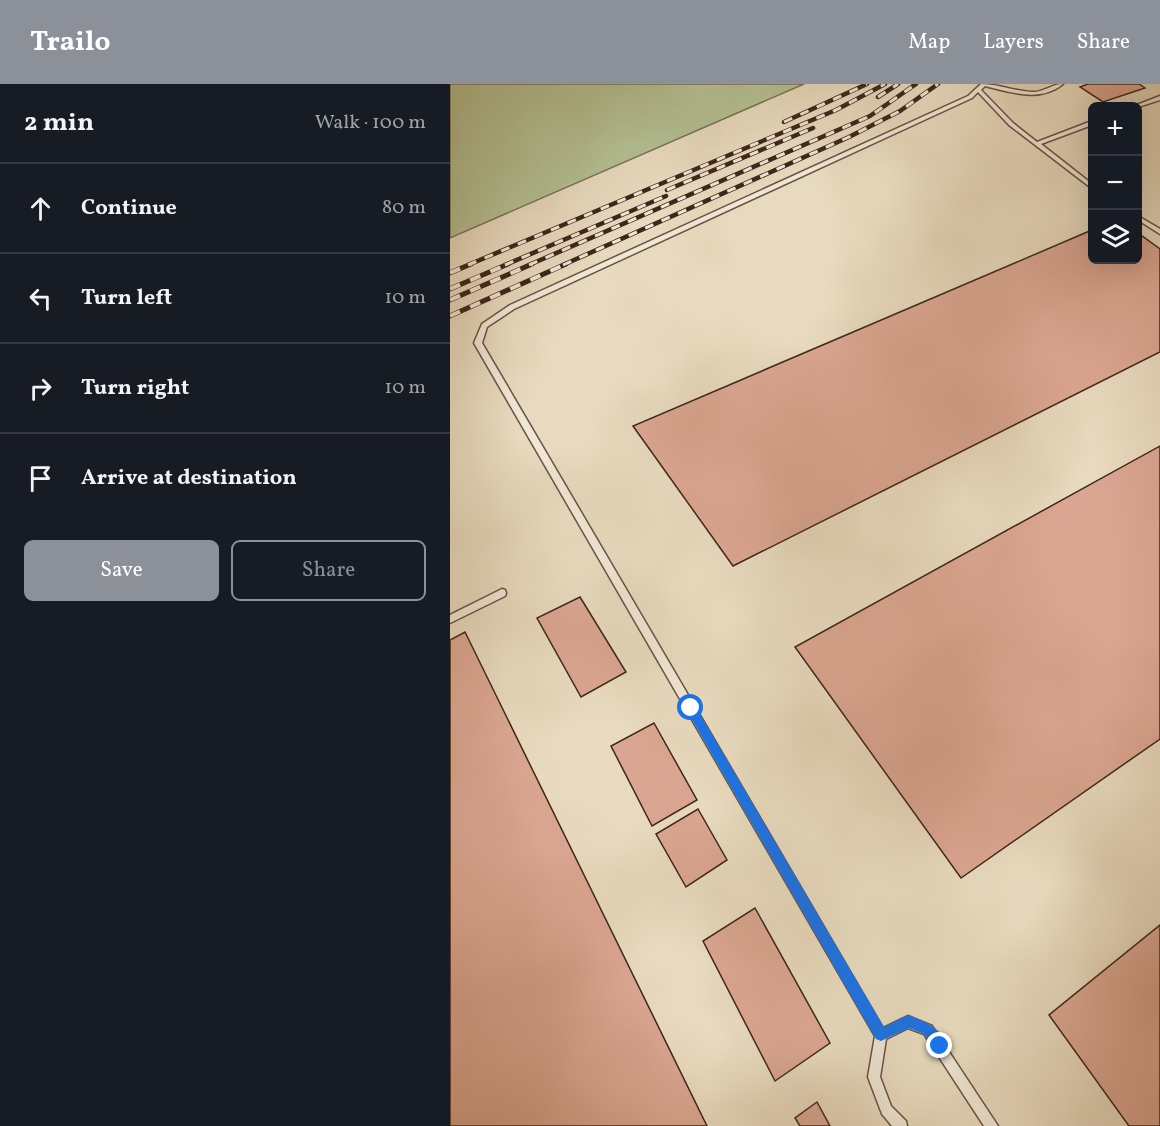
<!DOCTYPE html>
<meta charset="utf-8">
<style>
:root{--surface:#171b24;--page:#242831;--text:#f1f3f6;--muted:#9ea1a6;--line:#363941;--accent:#8c9099}
body{margin:0;font-family:Vollkorn,serif;background:var(--page);color:var(--text)}
.controls{position:absolute;right:18px;top:18px;display:grid;overflow:hidden;border-radius:9px;box-shadow:0 6px 24px #0002}
.controls button{width:54px;height:54px;display:grid;place-items:center;padding:0;border:0;border-bottom:2px solid var(--line);background:var(--surface);color:var(--text);font:30px sans-serif}
.stop{position:absolute;width:18px;height:18px;margin:-14px;border:4px solid #1a73e8;border-radius:50%;background:#fff}
.stop.end{background:#1a73e8;border-color:#fff;box-shadow:0 2px 6px #0008}
.list{margin:0;padding:0;list-style:none}
h2{display:flex;justify-content:space-between;align-items:center;height:78px;margin:0;padding:0 24px;font-size:26px}
h2 small{font-size:20px;font-weight:400;color:var(--muted)}
.list li{display:grid;grid-template-columns:39px 1fr auto;gap:18px;align-items:center;box-sizing:border-box;height:90px;padding:0 24px;border-top:2px solid var(--line)}
.list b{display:block;font-size:22px;white-space:nowrap}
.list em{font-size:20px;font-style:normal;color:var(--muted)}
.actions{display:flex;gap:12px;padding:18px 24px}
.actions a{flex:1;padding:14px 0;border:2px solid var(--accent);border-radius:9px;text-align:center;font-size:21px;color:var(--accent)}
.actions .main{background:var(--accent);color:#fff}
.icon{flex:none;width:33px;height:33px;fill:none;stroke:currentColor;stroke-width:2;stroke-linecap:round;stroke-linejoin:round}
.map{position:relative;flex:none;width:710px;height:1042px;overflow:hidden}
header{display:flex;align-items:center;gap:36px;box-sizing:border-box;height:84px;padding:0 30px;background:var(--accent);color:#fff}
header strong{font-size:28px}
nav{display:flex;gap:33px;margin-inline-start:auto;font-size:21px}
main{display:flex}
aside{flex:1;background:var(--surface)}
.map>svg:first-child{display:block}
.green{fill:#b4c093;stroke:#787356;stroke-width:1.5}
.building{fill:#dba691;stroke:#3d261a;stroke-width:1.5}
.lines{fill:none;stroke-linecap:round;stroke-linejoin:round}
.service-casing{stroke:#685343;stroke-width:3}
.service{fill:#f0e7d5;fill-rule:evenodd}
.rail-far1-casing{stroke:#3d261a;stroke-width:4.5}
.rail-casing{stroke:#3d261a;stroke-width:5}
.rail-far1{stroke:#f0e7d5;stroke-width:3;stroke-dasharray:9;stroke-linecap:butt}
.rail{stroke:#f0e7d5;stroke-width:4;stroke-dasharray:11;stroke-linecap:butt}
.route{fill:#1a73e8}
</style>
<header>
<strong>Trailo</strong>
<nav><a>Map</a><a>Layers</a><a>Share</a></nav>
</header>
<main>
<aside>
<h2>2 min<small>Walk · 100 m</small></h2>
<ul class="list">
<li><svg class="icon" aria-label="ahead" viewBox="0 0 24 24"><path d="M12 20V5M6 11l6-6 6 6"/></svg><div><b>Continue</b></div><em>80 m</em></li>
<li><svg class="icon" aria-label="left" viewBox="0 0 24 24"><path d="M17 20v-9H6M10 6l-5 5 5 5"/></svg><div><b>Turn left</b></div><em>10 m</em></li>
<li><svg class="icon" aria-label="right" viewBox="0 0 24 24"><path d="M7 20v-9h11M14 6l5 5-5 5"/></svg><div><b>Turn right</b></div><em>10 m</em></li>
<li><svg class="icon" aria-label="arrive" viewBox="0 0 24 24"><path d="M6 21V4h12l-3 4 3 4H6"/></svg><div><b>Arrive at destination</b></div></li>
</ul>
<div class="actions"><a class="main">Save</a><a>Share</a></div>
</aside>
<div class="map">
<svg width="710" height="1042" viewBox="0 0 710 1042">
<rect width="100%" height="100%" fill="#e8dabe"/>
<filter id="stains"><feTurbulence type="fractalNoise" baseFrequency=".00333" numOctaves="4"/><feColorMatrix values="0 0 0 0 .2 0 0 0 0 .09 0 0 0 0 .02 0 0 0 .5 -.17"/></filter>
<radialGradient id="worn" r=".72"><stop offset=".6" stop-color="#630" stop-opacity="0"/><stop offset="1" stop-color="#630" stop-opacity=".3"/></radialGradient>
<path class="green" d="M 0,0 L 354,0 L 0,154 Z"/>
<path class="building" d="M 638,0 L 689,0 L 695,4 L 653,18 L 630,3 Z
M 642,146 L 642,176 L 688,176 L 688,149 L 710,165 L 710,268 L 283,482 L 183,342 Z
M 710,362 L 710,655 L 511,794 L 345,563 Z
M 130,513 L 176,588 L 131,613 L 87,534 Z
M 15,548 L 257,1042 L 0,1042 L 0,556 Z
M 204,639 L 247,716 L 202,742 L 161,662 Z
M 248,725 L 277,776 L 236,803 L 206,750 Z
M 305,824 L 380,959 L 325,997 L 253,857 Z
M 710,841 L 710,1042 L 679,1042 L 599,931 Z
M 367,1018 L 380,1042 L 350,1042 L 345,1034 Z"/>
<g class="lines">
<g class="service-casing">
<path id="service" d="M 531,0 C 549,0 566,8 585,8 C 595,7 603,0 613,0 C 590,19 560,8 535,2 L 531,6 L 563,39 L 587,58 L 642,37 L 642,41 L 591,60 L 642,100 L 642,104 L 640,103 L 559,41 L 528,8 L 522,14 L 64,225 L 37,243 L 32,259 L 433,944 L 458,932 L 482,942 L 548,1042 L 534,1042 L 474,950 L 458,944 L 436,955 L 430,993 L 441,1022 L 456,1037 L 457,1042 L 442,1042 L 432,1030 L 418,993 L 425,952 L 24,259 L 32,240 L 60,221 L 518,12 Z
M 710,12 L 710,16 L 688,23 L 684,22 Z
M 688,132 L 710,145 L 710,150 L 688,136 Z
M 52,505 L 55,506 L 56,509 L 55,512 L 0,539 L 0,531 Z"/>
</g>
<use href="#service" class="service"/>
<g class="rail-far1-casing">
<path id="rail-far1" d="M 428,13 L 448,0
M 334,38 L 417,0
M 217,106 L 363,44
M 18,181 L 386,26 L 435,0
M 55,181 L 216,112
M 79,181 L 420,32 L 466,0
M 113,181 L 399,53 L 450,27 L 488,0"/>
</g>
<g class="rail-casing">
<path id="rail" d="M 0,189 L 21,180
M 0,205 L 58,180
M 0,216 L 82,180
M 0,232 L 116,180"/>
</g>
<use href="#rail-far1" class="rail-far1"/>
<use href="#rail" class="rail"/>
</g>
<path class="route" d="M 241,619 L 244,620 L 434,943 L 458,931 C 471,936 502,948 495,967 L 485,967 L 474,950 L 459,944 L 431,957 L 426,955 L 237,627 L 237,620 Z"/>
<rect width="100%" height="100%" filter="url(#stains)"/>
<rect width="100%" height="100%" fill="url(#worn)"/>
</svg>
<div class="controls">
<button>+</button>
<button>−</button>
<button><svg class="icon" aria-label="layers" viewBox="0 0 24 24"><path d="M12 4l9 5-9 5-9-5zM3 14l9 5 9-5"/></svg></button>
</div>
<div class="stop" style="left:241px;top:624px"></div>
<div class="stop end" style="left:490px;top:962px"></div>
</div>
</main>
